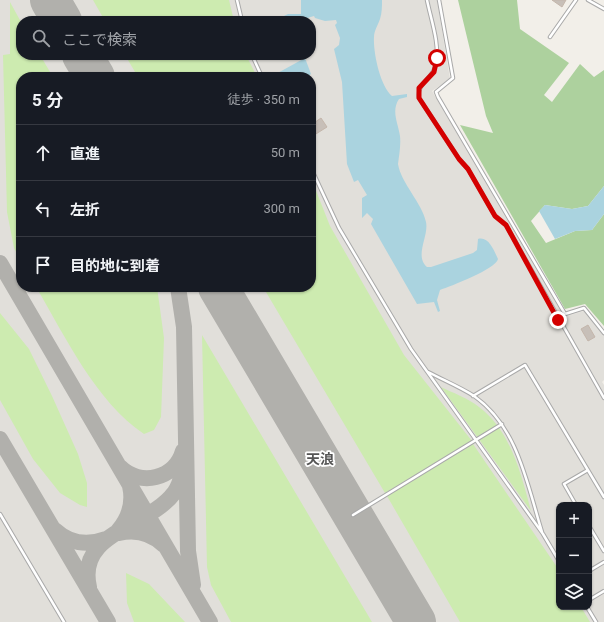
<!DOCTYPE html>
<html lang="ja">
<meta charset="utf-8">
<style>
:root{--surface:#171b24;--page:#20242c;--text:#f1f3f6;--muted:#9ea1a6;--line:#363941}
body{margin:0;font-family:Roboto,"Noto Sans JP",sans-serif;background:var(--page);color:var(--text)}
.controls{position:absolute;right:12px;bottom:12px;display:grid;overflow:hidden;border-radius:8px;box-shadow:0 1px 3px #0004}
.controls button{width:36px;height:36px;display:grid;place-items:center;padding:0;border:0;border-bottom:1px solid var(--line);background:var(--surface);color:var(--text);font:20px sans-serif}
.stop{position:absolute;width:12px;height:12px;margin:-9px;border:3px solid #d40000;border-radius:50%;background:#fff}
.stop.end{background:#d40000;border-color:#fff;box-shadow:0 1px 4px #0008}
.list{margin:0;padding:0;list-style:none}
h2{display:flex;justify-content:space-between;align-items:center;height:52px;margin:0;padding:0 16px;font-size:17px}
h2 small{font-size:13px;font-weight:400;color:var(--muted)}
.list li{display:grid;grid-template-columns:26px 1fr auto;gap:12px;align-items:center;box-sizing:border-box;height:56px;padding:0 16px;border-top:1px solid var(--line)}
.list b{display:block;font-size:15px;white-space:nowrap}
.list em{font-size:13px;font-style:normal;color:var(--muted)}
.icon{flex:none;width:22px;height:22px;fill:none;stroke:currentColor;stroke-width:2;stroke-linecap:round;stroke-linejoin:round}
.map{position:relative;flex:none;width:604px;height:622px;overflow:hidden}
.search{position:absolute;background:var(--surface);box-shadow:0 1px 3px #0004;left:16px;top:16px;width:300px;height:44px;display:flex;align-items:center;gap:10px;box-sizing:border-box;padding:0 14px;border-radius:16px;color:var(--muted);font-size:15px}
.panel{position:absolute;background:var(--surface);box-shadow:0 1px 3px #0004;left:16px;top:72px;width:300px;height:220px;border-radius:16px}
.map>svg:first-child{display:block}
.airport{fill:#e1dfda;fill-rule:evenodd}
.grass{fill:#cdebb0}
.forest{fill:#add19e}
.water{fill:#aad3df}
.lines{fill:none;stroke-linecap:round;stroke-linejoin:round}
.taxiway{stroke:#b1b0ac;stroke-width:16}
.runway{stroke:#b1b0ac;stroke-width:40}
.building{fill:#c7bfb8;stroke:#c4b6ab}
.lane-casing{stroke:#a9a9a9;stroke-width:4.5}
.lane{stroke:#fff;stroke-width:2.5}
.route{stroke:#d40000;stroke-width:5}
.labels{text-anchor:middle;stroke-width:3.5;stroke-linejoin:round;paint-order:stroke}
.quarter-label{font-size:14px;font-weight:bold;fill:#555;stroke:#fff}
</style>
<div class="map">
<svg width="604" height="622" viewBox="0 0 604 622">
<rect width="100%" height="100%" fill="#f2efe9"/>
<path class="airport" d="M 0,0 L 437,0 L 450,79 L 432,91 L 564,317 L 587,310 L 604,333 L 604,380 L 602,382 L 604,385 L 604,622 L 0,622 ZM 21,21 L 311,21 L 311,55 L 21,55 ZM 21,77 L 311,77 L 311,287 L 21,287 ZM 559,505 L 589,505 L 589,607 L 559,607 Z"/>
<path class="grass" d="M 93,0 L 229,0 L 234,21 L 105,21 Z
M 10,2 L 21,22 L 21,55 L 40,55 L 53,77 L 21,77 L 21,261 L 14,248 L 7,212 L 3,55 L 10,54 Z
M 125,55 L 246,55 L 257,77 L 138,77 Z
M 311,178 L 330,226 L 404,355 L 472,441 L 385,493 L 263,287 L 311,287 Z
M 36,287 L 157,287 L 164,338 L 161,417 L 154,430 L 144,434 C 96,402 65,336 36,287 Z
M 0,313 L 29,349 L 52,396 L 78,454 L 87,483 L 87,507 L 80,505 L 60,493 L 33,459 L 0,400 Z
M 202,335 L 372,622 L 231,622 L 211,585 L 207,567 Z
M 441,387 C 453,393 468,398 479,407 C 511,431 521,474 531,511 Z
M 473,444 L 559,570 L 559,607 L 581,607 L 590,622 L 460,622 L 387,496 Z
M 126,573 L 149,584 L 185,622 L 134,622 L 127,603 Z"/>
<path class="forest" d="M 458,0 L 517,0 L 520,29 L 569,63 L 544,95 L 552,102 L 580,64 L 594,77 L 604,70 L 604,186 L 588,206 L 572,209 L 545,205 L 531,221 L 546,243 L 575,231 L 592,230 L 604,214 L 604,326 L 585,304 L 565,309 L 460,125 L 493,133 L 486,116 Z"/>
<path class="water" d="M 301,0 L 382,0 C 382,6 382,13 380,19 C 378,25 374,31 374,37 C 373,52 380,86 392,96 L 407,94 L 407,97 L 399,99 C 391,111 398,123 400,136 C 401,146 399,155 398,164 C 401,183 422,203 426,222 C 429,236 414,256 427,267 L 431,267 L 473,253 L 477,250 L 478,239 C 489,236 494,251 498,259 C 496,269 451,286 440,290 L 437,300 L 440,311 L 438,312 L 434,302 L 417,304 L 371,224 L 373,219 L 367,213 L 362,218 L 362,198 L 367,195 L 358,180 L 354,182 L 347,164 L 342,82 L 334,49 L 339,45 L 340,38 L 335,25 L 337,23 L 336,20 L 325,21 L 315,18 L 314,16 L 304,19 L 302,17 L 293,21 L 280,21 L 280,18 L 288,14 L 301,14 Z
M 305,58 L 311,74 L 307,77 L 276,77 L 274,75 Z
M 604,186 L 604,214 L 592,230 L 575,231 L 555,239 L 539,211 L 545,205 L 572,209 L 588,206 Z"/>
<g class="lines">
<path class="taxiway" d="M 0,263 L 210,622
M 178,287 L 184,327 L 188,551 L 193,585
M 0,439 L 108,622
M 120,467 C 140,487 175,479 183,451
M 55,530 C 69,543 87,546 106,539
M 118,531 C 129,518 134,503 130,486
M 119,533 C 136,529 151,533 164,545
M 89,587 C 76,532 149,527 174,493 C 179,487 181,479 183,471"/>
<path class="runway" d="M 50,0 L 62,21
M 82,55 L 95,77
M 218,287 L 416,622"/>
</g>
<path class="building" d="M 552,0 L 566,0 L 562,7 Z
M 321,118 L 327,127 L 311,137 L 311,125 Z
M 588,325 L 595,337 L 588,341 L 581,329 Z"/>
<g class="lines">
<g class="lane-casing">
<path id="lane" d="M 237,0 L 242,21
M 427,0 C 431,20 440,44 436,64 C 434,78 416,83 419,98 L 459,159 L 468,169 L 495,216 L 506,225 L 604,398
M 439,0 L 453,78 L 436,92 L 438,97 L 565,314 L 584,308 L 604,333
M 588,0 L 604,9
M 550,37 L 576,0
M 252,55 L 262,77
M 311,168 L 339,228 L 411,349 L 543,534 L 559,561
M 428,372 C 443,380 460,387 474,396 C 518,427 527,484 542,532
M 473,396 L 525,365 L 604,497
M 576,505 L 564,484 L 588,470
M 0,514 L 64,622
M 353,515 L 502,424
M 589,526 L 604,551
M 589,571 L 604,562
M 589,600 L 604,591
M 587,607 L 596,622"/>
</g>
<use href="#lane" class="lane"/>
</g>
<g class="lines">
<path class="route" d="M 437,58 L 434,72 L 419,88 L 419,98 L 459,159 L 468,169 L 495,216 L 506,225 L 558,320"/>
</g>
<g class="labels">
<g class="quarter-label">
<text x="320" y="464">天浪</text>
</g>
</g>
</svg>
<div class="controls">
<button>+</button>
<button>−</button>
<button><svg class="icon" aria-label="layers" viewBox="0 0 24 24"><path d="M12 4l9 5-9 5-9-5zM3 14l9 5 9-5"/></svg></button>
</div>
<div class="stop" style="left:437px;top:58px"></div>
<div class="stop end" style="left:558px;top:320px"></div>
<div class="search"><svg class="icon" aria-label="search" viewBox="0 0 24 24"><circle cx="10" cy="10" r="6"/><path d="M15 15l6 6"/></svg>ここで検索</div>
<section class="panel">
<h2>5 分<small>徒歩 · 350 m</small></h2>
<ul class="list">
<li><svg class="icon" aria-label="ahead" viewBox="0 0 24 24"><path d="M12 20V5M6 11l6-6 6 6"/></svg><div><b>直進</b></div><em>50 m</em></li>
<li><svg class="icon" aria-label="left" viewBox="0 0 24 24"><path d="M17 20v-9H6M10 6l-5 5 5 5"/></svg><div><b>左折</b></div><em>300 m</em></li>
<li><svg class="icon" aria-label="arrive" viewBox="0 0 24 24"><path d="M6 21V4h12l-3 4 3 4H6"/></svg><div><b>目的地に到着</b></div></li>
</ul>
</section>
</div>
